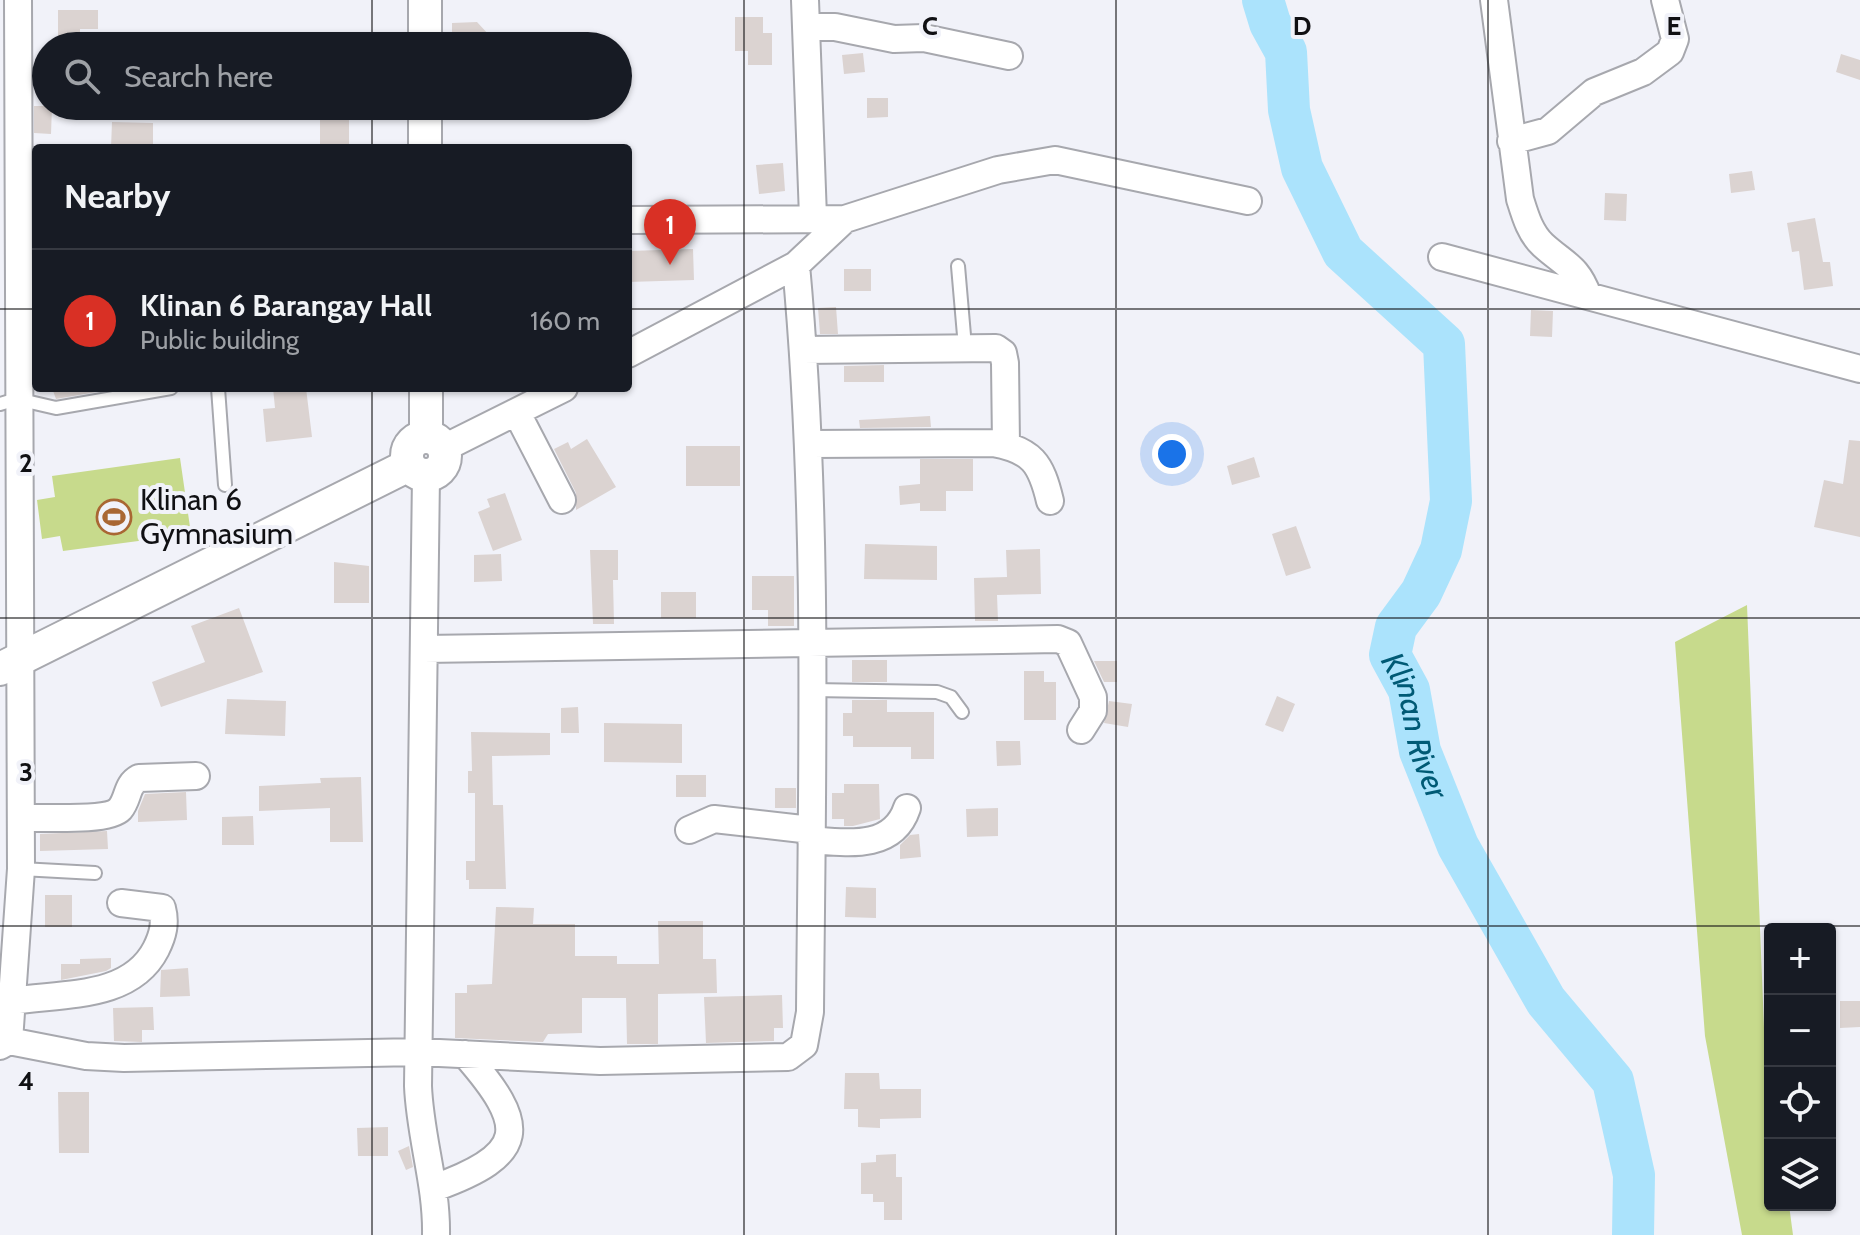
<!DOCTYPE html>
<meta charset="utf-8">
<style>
:root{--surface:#171b24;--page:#20242c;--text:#f1f3f6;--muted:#9ea1a6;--line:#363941;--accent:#d93025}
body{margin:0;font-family:Cabin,sans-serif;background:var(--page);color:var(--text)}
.controls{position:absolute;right:24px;bottom:24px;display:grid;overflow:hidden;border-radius:8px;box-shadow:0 2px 6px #0004}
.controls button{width:72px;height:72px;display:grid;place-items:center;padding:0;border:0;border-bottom:2px solid var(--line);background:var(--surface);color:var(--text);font:40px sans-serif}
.you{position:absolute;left:1172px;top:454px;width:28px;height:28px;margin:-20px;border:6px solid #fff;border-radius:50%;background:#1a73e8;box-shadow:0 0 0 12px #1a73e833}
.badge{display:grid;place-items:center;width:52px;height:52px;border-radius:50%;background:var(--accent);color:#fff;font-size:26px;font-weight:700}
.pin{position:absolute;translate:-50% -66px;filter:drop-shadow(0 2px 4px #0008)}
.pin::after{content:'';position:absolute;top:42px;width:28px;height:24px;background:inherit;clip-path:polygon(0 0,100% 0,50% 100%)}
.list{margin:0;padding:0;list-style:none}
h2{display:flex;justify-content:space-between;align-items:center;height:104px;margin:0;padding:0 32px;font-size:34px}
h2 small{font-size:26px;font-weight:400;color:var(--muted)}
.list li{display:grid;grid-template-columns:52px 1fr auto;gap:24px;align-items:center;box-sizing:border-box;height:144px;padding:0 32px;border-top:2px solid var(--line)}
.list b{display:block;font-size:30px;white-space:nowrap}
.list p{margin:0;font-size:26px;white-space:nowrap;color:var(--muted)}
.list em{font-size:26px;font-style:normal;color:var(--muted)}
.icon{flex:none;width:44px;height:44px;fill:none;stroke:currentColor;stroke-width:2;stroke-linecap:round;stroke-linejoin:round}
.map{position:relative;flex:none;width:1860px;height:1235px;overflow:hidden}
.search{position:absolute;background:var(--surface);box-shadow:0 2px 6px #0004;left:32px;top:32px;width:600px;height:88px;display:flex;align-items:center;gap:20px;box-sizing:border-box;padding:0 28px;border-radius:44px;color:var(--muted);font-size:30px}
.panel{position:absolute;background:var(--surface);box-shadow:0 2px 6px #0004;left:32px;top:144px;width:600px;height:248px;border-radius:8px}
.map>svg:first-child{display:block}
.green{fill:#c7da8c}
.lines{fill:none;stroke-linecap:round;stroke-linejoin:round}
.river{stroke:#abe3fc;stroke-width:42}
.building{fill:#dbd3d1}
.service-casing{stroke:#a7a8ae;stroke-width:16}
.minor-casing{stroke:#a7a8ae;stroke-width:30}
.tertiary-casing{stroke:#a7a8ae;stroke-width:36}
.service{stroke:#fff;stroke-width:12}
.minor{stroke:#fff;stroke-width:26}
.tertiary{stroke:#fff;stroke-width:32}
.grid{fill:none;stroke:#101013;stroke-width:2;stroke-opacity:0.55}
.labels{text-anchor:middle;stroke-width:8;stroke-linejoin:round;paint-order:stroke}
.poi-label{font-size:30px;fill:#101013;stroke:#f1f2f9;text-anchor:start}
.water-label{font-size:32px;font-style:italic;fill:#005a75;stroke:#f1f2f9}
.grid-label{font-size:26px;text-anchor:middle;font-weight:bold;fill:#101013;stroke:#f1f2f9;stroke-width:8;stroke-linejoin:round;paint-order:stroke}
</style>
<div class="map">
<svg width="1860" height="1235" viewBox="0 0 1860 1235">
<rect width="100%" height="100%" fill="#f1f2f9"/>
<path class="green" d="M 180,458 L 191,534 L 63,551 L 60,536 L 42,539 L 37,500 L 55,497 L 52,476 Z
M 1747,605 L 1765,1052 L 1770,1086 L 1770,1205 L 1789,1205 L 1793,1235 L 1742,1235 L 1705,1036 L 1675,642 Z"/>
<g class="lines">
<path class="river" id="s1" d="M 1263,0 L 1270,23 L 1286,52 L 1289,110 L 1302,168 L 1343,252 L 1444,344 L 1451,501 L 1441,550 L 1421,593 L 1396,627 L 1390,655 L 1409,690 L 1420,751 L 1458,846 L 1546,1001 L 1613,1081 L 1634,1175 L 1633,1235"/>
</g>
<path class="building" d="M 58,10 L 98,10 L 98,29 L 80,29 L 80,46 L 58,46 Z
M 735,17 L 763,17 L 763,33 L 772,33 L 772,65 L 748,65 L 748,51 L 735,51 Z
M 477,22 L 490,36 L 481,46 L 452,46 L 452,23 Z
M 863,53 L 865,72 L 844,74 L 842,55 Z
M 1841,54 L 1860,60 L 1860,80 L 1836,72 Z
M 867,98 L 888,98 L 888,117 L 867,118 Z
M 34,106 L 52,106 L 51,134 L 34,133 Z
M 320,118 L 349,118 L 349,148 L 320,148 Z
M 112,122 L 153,123 L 153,148 L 111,148 Z
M 783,163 L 785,191 L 759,194 L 756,165 Z
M 1752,171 L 1755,190 L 1731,193 L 1729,174 Z
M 1605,193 L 1627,194 L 1626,221 L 1604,220 Z
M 1815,218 L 1823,262 L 1830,262 L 1833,286 L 1804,290 L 1799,251 L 1792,252 L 1787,223 Z
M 693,249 L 694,280 L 628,282 L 628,251 Z
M 844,269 L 871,269 L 871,291 L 844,291 Z
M 836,307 L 838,334 L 820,334 L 818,308 Z
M 1531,310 L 1553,311 L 1552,337 L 1530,336 Z
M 884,365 L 884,382 L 844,382 L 844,366 Z
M 52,388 L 108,388 L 108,390 L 56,399 Z
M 273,388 L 306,388 L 312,437 L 266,442 L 263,409 L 275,408 Z
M 930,416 L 931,427 L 860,428 L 859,420 Z
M 587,439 L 616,487 L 576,510 L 576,493 L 554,449 L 568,442 L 571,449 Z
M 1849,440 L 1860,441 L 1860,537 L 1814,527 L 1824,480 L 1843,484 Z
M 686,446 L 740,446 L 740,486 L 686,486 Z
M 1254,457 L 1260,477 L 1232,485 L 1227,466 Z
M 920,459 L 973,459 L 973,491 L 946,491 L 946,511 L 920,511 L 920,503 L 900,505 L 899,486 L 920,484 Z
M 505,493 L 522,540 L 493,551 L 478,512 L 490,507 L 487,499 Z
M 1296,526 L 1311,568 L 1286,576 L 1272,534 Z
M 865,544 L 937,546 L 937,580 L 864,579 Z
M 1040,549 L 1041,594 L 997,595 L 998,621 L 975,621 L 974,578 L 1007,577 L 1006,550 Z
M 590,550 L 618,550 L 618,580 L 613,580 L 614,624 L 593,624 Z
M 501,554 L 502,581 L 474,582 L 474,555 Z
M 334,562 L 369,566 L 369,603 L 334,603 Z
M 752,576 L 794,576 L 794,626 L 768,626 L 768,610 L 752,610 Z
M 661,592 L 696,592 L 696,618 L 661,618 Z
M 239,608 L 263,672 L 161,707 L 152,682 L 205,662 L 191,626 Z
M 852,660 L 887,660 L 887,682 L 852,682 Z
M 1094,661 L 1117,661 L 1117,682 L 1104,682 Z
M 1024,671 L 1044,671 L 1044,682 L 1056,682 L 1056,720 L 1024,720 Z
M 1277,696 L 1295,704 L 1283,732 L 1265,725 Z
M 227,699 L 286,701 L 285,736 L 225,734 Z
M 852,700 L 887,700 L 887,712 L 934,712 L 934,759 L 911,759 L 911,747 L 853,747 L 853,736 L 843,736 L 843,713 L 852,713 Z
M 1109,701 L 1132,704 L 1128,727 L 1104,723 Z
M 578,707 L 579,733 L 561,733 L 561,708 Z
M 604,723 L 682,724 L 682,763 L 604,762 Z
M 471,732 L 550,733 L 550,755 L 492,756 L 493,805 L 503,805 L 506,889 L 469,889 L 469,880 L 466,880 L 466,861 L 475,861 L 475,793 L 468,793 L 468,771 L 472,771 Z
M 996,741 L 1020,741 L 1021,765 L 997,766 Z
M 676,775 L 706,775 L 706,797 L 676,797 Z
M 361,777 L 363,842 L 330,842 L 330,808 L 259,811 L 259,786 L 321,783 L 320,778 Z
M 844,784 L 879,784 L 880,819 L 853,826 L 844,826 L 844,819 L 832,819 L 832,793 L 844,793 Z
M 775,788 L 796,788 L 796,808 L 775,808 Z
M 186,792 L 187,820 L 138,822 L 138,811 L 145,794 Z
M 998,808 L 998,836 L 967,837 L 966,809 Z
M 253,816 L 254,845 L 222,845 L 222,817 Z
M 107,831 L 108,849 L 40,851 L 40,834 Z
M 919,834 L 921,857 L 900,859 L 900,845 L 910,835 Z
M 846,887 L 876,888 L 876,918 L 845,917 Z
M 45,895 L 72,895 L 72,927 L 45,927 Z
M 496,907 L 534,908 L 533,924 L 575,924 L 575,956 L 617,956 L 617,964 L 659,964 L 658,921 L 703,921 L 703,959 L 716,959 L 717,993 L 658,994 L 658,1044 L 627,1044 L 626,998 L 582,998 L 582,1033 L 548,1034 L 543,1042 L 455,1038 L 455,993 L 467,993 L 467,985 L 492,984 Z
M 111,958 L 111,968 L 106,971 L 61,980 L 61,964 L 80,964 L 80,959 Z
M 188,968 L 190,996 L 160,997 L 161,970 Z
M 782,995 L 783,1028 L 774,1028 L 774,1041 L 706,1043 L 704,997 Z
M 1840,1001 L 1860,1001 L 1860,1027 L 1840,1028 Z
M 153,1007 L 154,1030 L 142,1030 L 142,1042 L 114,1041 L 113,1008 Z
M 845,1073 L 879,1073 L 880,1089 L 921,1089 L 921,1118 L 880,1119 L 880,1128 L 858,1127 L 858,1109 L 844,1109 Z
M 58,1092 L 89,1092 L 89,1153 L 59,1153 Z
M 388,1127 L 388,1156 L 358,1156 L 357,1128 Z
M 409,1146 L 413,1167 L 406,1170 L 398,1151 Z
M 896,1154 L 896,1177 L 902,1177 L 902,1220 L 884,1220 L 884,1202 L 873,1202 L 873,1194 L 861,1194 L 861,1163 L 876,1162 L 876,1155 Z"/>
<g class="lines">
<g class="service-casing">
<path id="service" d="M 958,266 L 965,347
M 218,388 L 225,485
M 0,404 L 17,399 L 56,408 L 171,388
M 812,690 L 937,692 L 951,697 L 962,712
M 21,869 L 95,873"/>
</g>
<g class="minor-casing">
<path id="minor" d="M 805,0 L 813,217
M 1494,0 L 1520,199 C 1525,215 1530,233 1543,245 C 1565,265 1577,266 1588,296
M 806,27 L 835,27 L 894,39 L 924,38 L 1009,56
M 1511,141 L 1548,131 L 1594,92 L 1643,72 L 1670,52 L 1675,39 L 1665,0
M 628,220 L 845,219 L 998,170 L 1055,160 L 1248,201
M 1442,257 L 1860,369
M 803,350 L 996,348 L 1003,353 L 1005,363 L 1006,445
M 628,354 L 796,265 L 845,219
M 517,413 L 562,500
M 810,444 L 993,443 C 1032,450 1041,463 1050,501
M 444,448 L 564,388
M 426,476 L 418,1086 C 420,1137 437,1184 436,1235
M 424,649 L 1058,639 L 1068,643 L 1093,697 L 1093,711 L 1081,730
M 21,818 C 40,817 108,822 120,809 C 129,798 126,785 139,778 L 196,776
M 689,830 L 714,819 L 811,830
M 811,840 C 848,843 893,850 907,808
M 12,1001 C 61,993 130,1000 156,949 C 163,935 166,923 162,908 L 121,903
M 9,1041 L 86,1056 L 124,1058 L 419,1052 L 600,1061 L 788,1057 L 804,1045 L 810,1012 C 812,763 819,514 796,265
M 0,1046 L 9,1041 L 21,869 L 18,0
M 434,1188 C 529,1154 528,1126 465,1054"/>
</g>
<g class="tertiary-casing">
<path id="tertiary" d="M 425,0 L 425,46
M 425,106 L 425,148
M 426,388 L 426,437
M407 456a19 19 0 1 1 38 0a19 19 0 1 1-38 0Z
M 0,669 L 409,465"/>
</g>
<use href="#service" class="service"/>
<use href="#minor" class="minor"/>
<use href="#tertiary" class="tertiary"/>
</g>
<path class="grid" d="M 372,0 L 372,46M 744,0 L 744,1235M 1116,0 L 1116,1235M 1488,0 L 1488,1235M 372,106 L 372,148M 0,309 L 36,309M 628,309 L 1860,309M 372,388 L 372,1235M 0,618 L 1860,618M 0,926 L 1860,926"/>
<defs>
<g id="stadium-ring" transform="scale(1.8)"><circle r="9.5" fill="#f1f2f9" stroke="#a96733" stroke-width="1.5"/><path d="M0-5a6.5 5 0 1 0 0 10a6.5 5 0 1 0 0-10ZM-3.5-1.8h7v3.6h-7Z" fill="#a96733"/></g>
</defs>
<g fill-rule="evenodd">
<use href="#stadium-ring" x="114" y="517"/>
</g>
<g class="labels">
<g class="poi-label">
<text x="140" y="510">Klinan 6<tspan x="140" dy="34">Gymnasium</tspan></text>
</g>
<g class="water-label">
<text dy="11" stroke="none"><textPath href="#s1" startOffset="806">Klinan River</textPath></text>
</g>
</g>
<g class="grid-label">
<text x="930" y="35">C</text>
<text x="1302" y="35">D</text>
<text x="1674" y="35">E</text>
<text x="26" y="472">2</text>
<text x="26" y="781">3</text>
<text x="26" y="1090">4</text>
</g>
</svg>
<div class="controls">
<button>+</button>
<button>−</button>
<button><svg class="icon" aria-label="locate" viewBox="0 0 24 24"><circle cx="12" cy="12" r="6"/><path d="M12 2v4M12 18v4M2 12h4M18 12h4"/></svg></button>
<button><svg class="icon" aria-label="layers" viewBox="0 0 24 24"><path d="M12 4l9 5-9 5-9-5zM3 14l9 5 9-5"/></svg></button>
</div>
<div class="you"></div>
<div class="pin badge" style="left:670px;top:265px">1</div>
<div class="search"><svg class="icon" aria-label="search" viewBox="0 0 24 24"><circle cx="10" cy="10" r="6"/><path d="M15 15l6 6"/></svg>Search here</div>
<section class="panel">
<h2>Nearby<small></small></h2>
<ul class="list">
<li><span class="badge">1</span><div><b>Klinan 6 Barangay Hall</b><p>Public building</p></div><em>160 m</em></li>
</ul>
</section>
</div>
